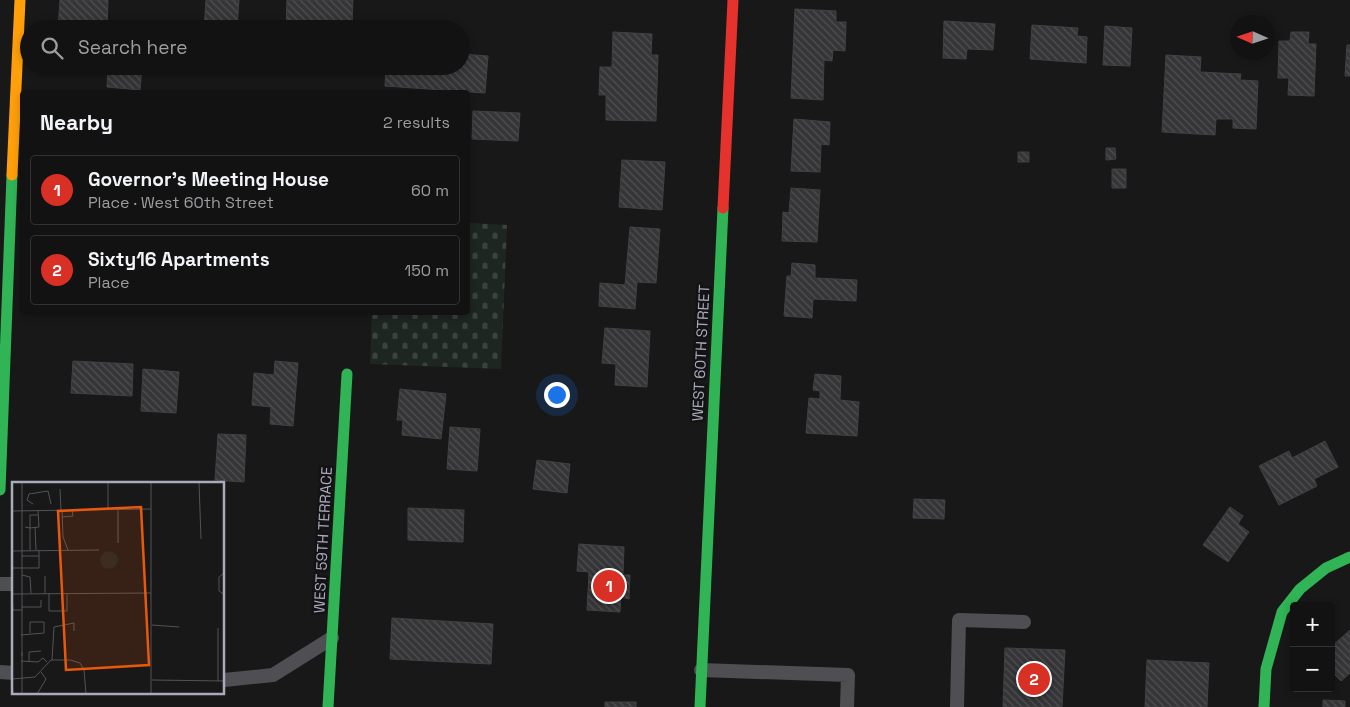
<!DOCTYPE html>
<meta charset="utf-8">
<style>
:root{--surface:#121213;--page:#1b1b1c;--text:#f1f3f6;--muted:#9c9ea0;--line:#313233;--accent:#d93025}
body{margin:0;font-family:"Space Grotesk",sans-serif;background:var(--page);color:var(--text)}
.controls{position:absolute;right:15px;bottom:15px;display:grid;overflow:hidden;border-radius:5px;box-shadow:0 2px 8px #0003}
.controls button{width:45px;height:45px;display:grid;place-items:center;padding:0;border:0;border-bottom:1px solid var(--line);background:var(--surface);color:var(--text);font:25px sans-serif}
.compass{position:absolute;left:1230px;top:15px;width:45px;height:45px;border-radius:50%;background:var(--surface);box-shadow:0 2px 8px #0003;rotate:273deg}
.you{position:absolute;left:556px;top:394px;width:18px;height:18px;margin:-12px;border:4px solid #fff;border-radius:50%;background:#1a73e8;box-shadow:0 0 0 8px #1a73e833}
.badge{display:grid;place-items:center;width:32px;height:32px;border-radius:50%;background:var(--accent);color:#fff;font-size:16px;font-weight:700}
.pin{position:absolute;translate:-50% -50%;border:2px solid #fff;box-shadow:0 1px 5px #0006}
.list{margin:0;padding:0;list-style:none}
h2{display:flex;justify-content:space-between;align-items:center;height:65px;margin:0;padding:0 20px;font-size:21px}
h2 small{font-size:16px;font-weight:400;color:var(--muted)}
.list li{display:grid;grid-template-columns:32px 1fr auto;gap:15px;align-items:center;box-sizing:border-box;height:70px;margin:0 10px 10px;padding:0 10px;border:1px solid var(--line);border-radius:5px}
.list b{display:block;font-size:19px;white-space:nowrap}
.list p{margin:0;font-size:16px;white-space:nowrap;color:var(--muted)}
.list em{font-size:16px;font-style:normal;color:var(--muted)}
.icon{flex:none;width:28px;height:28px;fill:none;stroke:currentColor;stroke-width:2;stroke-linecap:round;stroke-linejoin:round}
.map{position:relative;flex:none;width:1350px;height:707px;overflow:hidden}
.search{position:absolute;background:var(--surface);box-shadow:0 2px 8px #0003;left:20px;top:20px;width:450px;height:55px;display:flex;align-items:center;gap:12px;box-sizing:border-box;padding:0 18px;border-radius:28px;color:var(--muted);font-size:19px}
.panel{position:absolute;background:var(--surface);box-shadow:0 2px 8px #0003;left:20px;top:90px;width:450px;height:225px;border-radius:5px}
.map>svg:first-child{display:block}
.cemetery{fill:url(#cemetery-stones)}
.building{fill:url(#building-back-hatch);stroke:#414145}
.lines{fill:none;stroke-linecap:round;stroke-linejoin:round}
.lane{stroke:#4e4e53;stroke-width:14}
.fast{stroke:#30b455;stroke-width:11}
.slow{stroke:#ff9f0a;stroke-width:11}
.jam{stroke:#e5322d;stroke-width:11}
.labels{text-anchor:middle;stroke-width:5;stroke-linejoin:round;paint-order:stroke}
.street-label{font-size:15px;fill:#a9abba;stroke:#131215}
.inset-road{fill:none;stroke:#525359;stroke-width:1}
.view{fill:#e8590c;fill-opacity:0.15;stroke:#e8590c;stroke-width:2.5}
.inset-edge{fill:none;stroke:#a9abba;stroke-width:2.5}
</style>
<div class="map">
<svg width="1350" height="707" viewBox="0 0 1350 707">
<defs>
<pattern id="cemetery-stones" width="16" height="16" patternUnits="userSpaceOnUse" patternTransform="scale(1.25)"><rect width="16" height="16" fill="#1e2621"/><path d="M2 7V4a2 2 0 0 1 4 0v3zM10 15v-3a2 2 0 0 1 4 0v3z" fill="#3c433f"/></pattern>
<pattern id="building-back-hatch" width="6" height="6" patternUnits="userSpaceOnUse" patternTransform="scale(1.25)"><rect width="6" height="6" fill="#353537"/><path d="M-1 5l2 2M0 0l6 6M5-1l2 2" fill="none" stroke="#4f5052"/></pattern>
</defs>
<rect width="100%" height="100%" fill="#181819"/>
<path class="cemetery" d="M 468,223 L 507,225 L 501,369 L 370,364 L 372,313 L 468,312 Z"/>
<path class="building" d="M 60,0 L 108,0 L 107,29 L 58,29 Z
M 206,0 L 239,0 L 237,29 L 204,29 Z
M 287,0 L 353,0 L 352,22 L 328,21 L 328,29 L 286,29 Z
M 795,9 L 836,11 L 836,22 L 846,22 L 845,51 L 833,50 L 832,61 L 824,60 L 823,100 L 791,98 Z
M 944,21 L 995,24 L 993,50 L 967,49 L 966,59 L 943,58 Z
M 1032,25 L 1078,28 L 1077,36 L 1087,37 L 1086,63 L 1030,59 Z
M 1105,26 L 1132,28 L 1130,66 L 1103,65 Z
M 613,32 L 652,34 L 651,55 L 658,55 L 656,121 L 606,120 L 606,95 L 599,95 L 600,67 L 612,67 Z
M 1291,32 L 1309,32 L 1308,44 L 1316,44 L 1314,96 L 1288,95 L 1289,78 L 1278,78 L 1279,41 L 1290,41 Z
M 1347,45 L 1350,45 L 1350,76 L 1345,76 Z
M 461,54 L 488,56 L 485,93 L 385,86 L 386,66 L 461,66 Z
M 1166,55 L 1201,57 L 1200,72 L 1241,74 L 1240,80 L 1258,81 L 1256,129 L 1233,128 L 1233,119 L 1216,119 L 1215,135 L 1162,132 Z
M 108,66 L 142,66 L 140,90 L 107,87 Z
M 473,111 L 520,113 L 518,141 L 472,139 Z
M 794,119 L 830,122 L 829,145 L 821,144 L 820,172 L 791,171 Z
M 1106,148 L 1115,148 L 1116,159 L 1106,160 Z
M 1018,152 L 1029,152 L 1029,162 L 1018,162 Z
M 622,160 L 665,162 L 662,210 L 619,207 Z
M 1112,169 L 1126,169 L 1126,188 L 1112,188 Z
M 791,188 L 820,190 L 817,242 L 782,241 L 783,212 L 789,213 Z
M 630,227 L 660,229 L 656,283 L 637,282 L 635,309 L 599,306 L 600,283 L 625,285 Z
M 792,263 L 815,265 L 815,278 L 857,280 L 856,301 L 813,299 L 812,318 L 784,316 L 787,276 L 791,276 Z
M 605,328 L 650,331 L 647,387 L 615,385 L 616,364 L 602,363 Z
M 73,361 L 133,364 L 132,396 L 71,393 Z
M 275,361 L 298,363 L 293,426 L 270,424 L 271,407 L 252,405 L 254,373 L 274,375 Z
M 143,369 L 179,372 L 176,413 L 141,411 Z
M 815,374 L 841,376 L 840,400 L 859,402 L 857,436 L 806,433 L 809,398 L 820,399 L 820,391 L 813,390 Z
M 400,389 L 446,394 L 441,439 L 402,435 L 403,420 L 397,420 Z
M 450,427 L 480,429 L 477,471 L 447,469 Z
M 218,434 L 246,435 L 244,482 L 215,480 Z
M 1325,441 L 1338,467 L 1314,479 L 1317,486 L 1279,505 L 1259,466 L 1289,451 L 1292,458 Z
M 537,460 L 570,464 L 567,493 L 533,489 Z
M 914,499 L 945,500 L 944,519 L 913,518 Z
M 1230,507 L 1243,516 L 1238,524 L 1249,532 L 1228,562 L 1203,545 Z
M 408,508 L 464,510 L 463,542 L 408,540 Z
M 579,544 L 624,547 L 623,575 L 630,575 L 629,599 L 621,597 L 620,612 L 587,610 L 589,572 L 577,571 Z
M 392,618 L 493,624 L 491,664 L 390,659 Z
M 1350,630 L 1350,673 L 1341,681 L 1331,671 L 1331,647 Z
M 1005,648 L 1065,650 L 1062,707 L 1003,707 Z
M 1147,660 L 1209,663 L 1207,707 L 1145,707 Z
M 1323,700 L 1345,701 L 1345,707 L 1323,707 Z
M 605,702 L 636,702 L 636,707 L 605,707 Z"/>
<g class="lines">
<path class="lane" d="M 0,584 L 14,584
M 701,670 L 848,675 L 847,707
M 0,672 L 14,673
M 224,680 L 273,675 L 332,638
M 957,707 L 959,620 L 1024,622"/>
<path class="fast" d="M 0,490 L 12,175
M 328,707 L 347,374
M 700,707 L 723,208
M 1264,707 L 1266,669 L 1282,612 L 1300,589 L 1326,568 L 1350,557"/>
<path class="slow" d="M 12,175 L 20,0"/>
<path class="jam" d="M 723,208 L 733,0"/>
</g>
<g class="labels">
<g class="street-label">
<text transform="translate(701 353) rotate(-87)" y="5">WEST 60TH STREET</text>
<text transform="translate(323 540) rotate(-87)" y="5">WEST 59TH TERRACE</text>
</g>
</g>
<g transform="translate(12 482)">
<rect width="212" height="212" fill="#181819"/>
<path d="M88 78a9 9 0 1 1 18 0a9 9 0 1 1-18 0Z" fill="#1e2621"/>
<path class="inset-road" d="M 96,0 L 96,27M 139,0 L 139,212M 187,0 L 189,57M 48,7 L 49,28M 21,22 L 15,18 L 17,12 L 36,9 L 39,22M 26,28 L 27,45 L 18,46 L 18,33 L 26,33M 50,28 L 51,55 L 56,68M 0,29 L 139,27M 50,35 L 61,34 L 60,28M 13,45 L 18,46 L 18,68M 23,45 L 24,68M 106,61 L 106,27M 0,69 L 87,68M 10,74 L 27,74M 0,86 L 27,86 L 27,68M 213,90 L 207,95 L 207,109 L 213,113M 10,93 L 18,95 L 19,111M 33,94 L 33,111M 37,111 L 37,129 L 55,129 L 55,111M 0,112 L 139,111M 0,112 L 1,128 L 10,128M 10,125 L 29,125 L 29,118M 140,143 L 167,145M 9,153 L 32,151 L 32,140 L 18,140 L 18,151M 10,174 L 10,0M 40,178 L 42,145 L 62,141 L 62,149M 9,179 L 26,180 L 31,176 L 35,180M 17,180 L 17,170 L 29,169M 0,197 L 23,195 L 39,178 L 58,178 L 68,181 L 72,188 L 74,212M 0,197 L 1,212M 140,198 L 213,199M 206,199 L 206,146M 10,212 L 10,170M 25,212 L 34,197 L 29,190"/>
<path class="view" d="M 129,25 L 137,183 L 54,188 L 46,29 Z"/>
<rect width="212" height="212" class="inset-edge"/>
</g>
</svg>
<div class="controls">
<button>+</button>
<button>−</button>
</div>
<svg class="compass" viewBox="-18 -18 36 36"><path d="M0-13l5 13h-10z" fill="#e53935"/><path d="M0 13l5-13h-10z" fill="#9c9ea0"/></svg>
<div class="you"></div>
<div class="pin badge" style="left:609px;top:586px">1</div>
<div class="pin badge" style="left:1034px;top:679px">2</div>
<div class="search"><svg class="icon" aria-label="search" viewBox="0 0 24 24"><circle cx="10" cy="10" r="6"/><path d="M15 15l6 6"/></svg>Search here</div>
<section class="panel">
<h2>Nearby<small>2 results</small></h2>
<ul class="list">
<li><span class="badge">1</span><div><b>Governor's Meeting House</b><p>Place · West 60th Street</p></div><em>60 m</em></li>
<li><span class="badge">2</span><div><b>Sixty16 Apartments</b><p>Place</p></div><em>150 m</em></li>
</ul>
</section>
</div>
